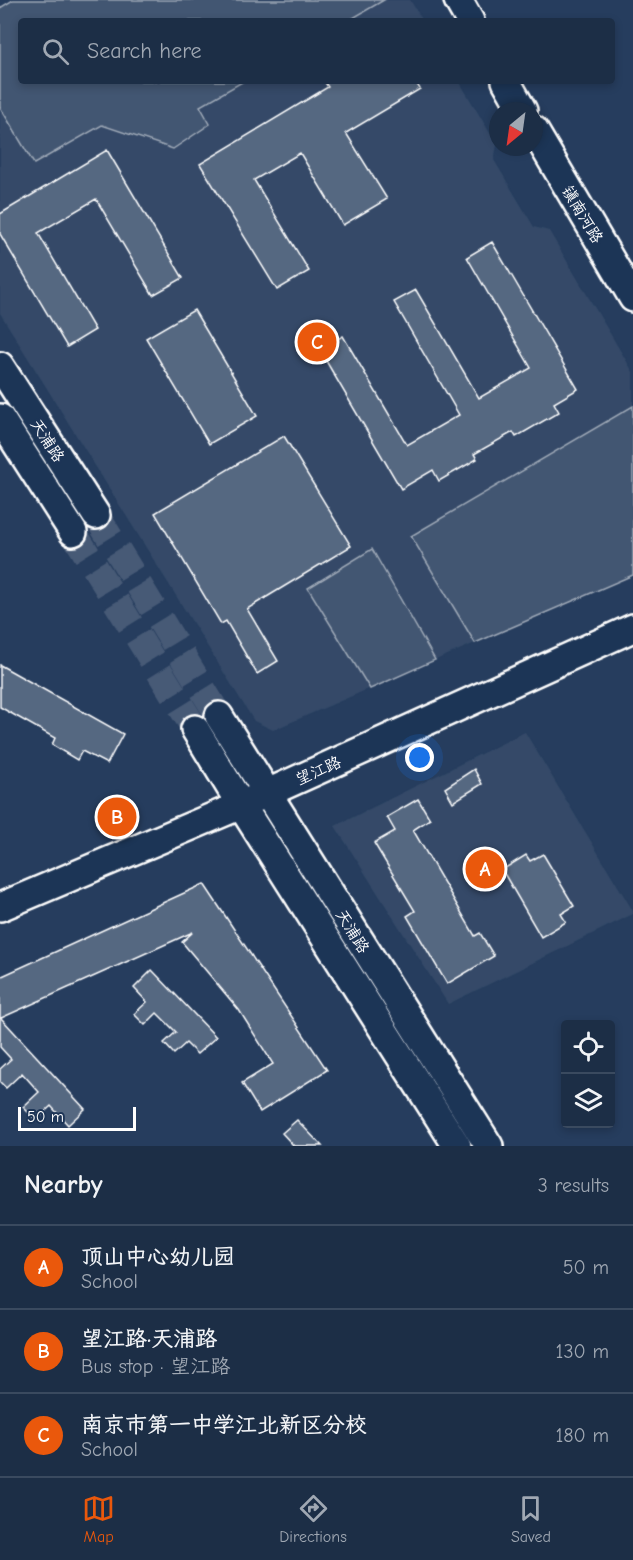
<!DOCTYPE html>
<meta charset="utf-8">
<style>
:root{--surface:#1c2e46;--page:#25364d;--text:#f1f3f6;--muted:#a0a8b3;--line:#3a4a5f;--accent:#ea580c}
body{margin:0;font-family:"Comic Neue","LXGW WenKai TC",sans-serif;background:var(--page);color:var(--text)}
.controls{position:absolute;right:18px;bottom:18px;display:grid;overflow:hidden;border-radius:6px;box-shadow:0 3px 9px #0003}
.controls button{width:54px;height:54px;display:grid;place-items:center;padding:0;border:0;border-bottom:2px solid var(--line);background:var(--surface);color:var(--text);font:30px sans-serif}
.compass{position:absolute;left:489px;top:102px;width:54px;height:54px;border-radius:50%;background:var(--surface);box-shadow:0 3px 9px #0003;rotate:209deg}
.scale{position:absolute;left:18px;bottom:15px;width:118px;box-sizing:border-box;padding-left:6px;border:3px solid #fff;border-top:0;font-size:16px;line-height:21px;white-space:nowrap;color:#fff;-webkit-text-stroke:4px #1d3557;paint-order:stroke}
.you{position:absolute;left:420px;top:758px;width:21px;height:21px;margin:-15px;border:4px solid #fff;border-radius:50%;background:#1a73e8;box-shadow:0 0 0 9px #1a73e833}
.badge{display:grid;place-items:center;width:39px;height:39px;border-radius:50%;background:var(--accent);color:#fff;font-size:20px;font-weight:700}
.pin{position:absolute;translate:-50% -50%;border:3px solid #fff;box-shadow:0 2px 6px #0006}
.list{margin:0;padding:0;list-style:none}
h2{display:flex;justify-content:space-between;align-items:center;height:78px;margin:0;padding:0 24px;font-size:26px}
h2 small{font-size:20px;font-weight:400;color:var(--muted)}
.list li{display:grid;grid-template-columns:39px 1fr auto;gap:18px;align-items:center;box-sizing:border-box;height:84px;padding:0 24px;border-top:2px solid var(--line)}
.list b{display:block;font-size:22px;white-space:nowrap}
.list p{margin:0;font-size:20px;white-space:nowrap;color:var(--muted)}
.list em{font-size:20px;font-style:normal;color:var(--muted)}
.icon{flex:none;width:33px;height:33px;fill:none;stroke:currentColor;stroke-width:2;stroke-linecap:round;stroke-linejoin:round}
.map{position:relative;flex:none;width:633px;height:1146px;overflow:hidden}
.search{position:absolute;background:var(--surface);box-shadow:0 3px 9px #0003;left:18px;right:18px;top:18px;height:66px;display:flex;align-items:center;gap:15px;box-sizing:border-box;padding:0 21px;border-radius:6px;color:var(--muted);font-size:22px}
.sheet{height:330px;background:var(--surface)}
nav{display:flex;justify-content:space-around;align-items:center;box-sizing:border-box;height:84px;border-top:2px solid var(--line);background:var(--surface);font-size:16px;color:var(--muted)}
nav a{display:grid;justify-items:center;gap:3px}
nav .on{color:var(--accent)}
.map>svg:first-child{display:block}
.built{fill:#344a68}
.green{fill:#425672;stroke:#a0aab8;stroke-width:1.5}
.building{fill:#556781;stroke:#fff;stroke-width:1.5}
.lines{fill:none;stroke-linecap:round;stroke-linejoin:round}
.secondary-tunnel{stroke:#475a76;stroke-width:27;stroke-dasharray:27 14;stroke-linecap:butt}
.secondary-casing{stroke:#fff;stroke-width:32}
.secondary{stroke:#1d3557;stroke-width:27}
.labels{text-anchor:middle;stroke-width:5;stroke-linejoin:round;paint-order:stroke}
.street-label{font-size:16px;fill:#fff;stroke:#1d3557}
</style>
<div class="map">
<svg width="633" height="1146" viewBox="0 0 633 1146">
<rect width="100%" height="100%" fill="#263d5e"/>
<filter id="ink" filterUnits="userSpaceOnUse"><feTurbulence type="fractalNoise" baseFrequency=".0167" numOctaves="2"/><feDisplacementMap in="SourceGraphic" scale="12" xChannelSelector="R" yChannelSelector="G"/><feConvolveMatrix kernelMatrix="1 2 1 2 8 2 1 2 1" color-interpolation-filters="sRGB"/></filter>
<g filter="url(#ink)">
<path class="built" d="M 13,0 L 410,0 L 423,21 L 21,21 L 21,81 L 459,81 L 497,145 L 494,160 L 534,227 L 549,231 L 633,372 L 633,575 L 273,730 L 254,721 L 0,313 L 0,8 Z
M 525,732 L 633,911 L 633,914 L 448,1004 L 335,826 Z"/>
<path class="green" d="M 13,0 L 384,0 L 348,21 L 21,21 L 21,81 L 244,81 L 200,106 L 210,124 L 173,149 L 102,125 L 34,164 L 0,107 L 0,8 Z
M 633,406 L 633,575 L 475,643 L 411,536 Z
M 372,549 L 435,660 L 370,689 L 308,588 Z"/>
<path class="building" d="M 324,81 L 415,81 L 420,89 L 346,133 L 387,199 L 343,225 L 300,153 L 254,180 L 309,271 L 277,290 L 200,164 L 328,87 Z
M 107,150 L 183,278 L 153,295 L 96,199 L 38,233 L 95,330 L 67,347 L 0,234 L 0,214 Z
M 492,242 L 578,389 L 554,403 L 559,412 L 516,437 L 513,432 L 474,454 L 477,459 L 439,481 L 433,470 L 401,489 L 319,349 L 343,336 L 407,445 L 459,415 L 394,302 L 416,290 L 479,398 L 531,368 L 467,257 Z
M 194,310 L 257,416 L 209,444 L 146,338 Z
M 284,436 L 351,546 L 247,609 L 278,661 L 257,674 L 226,621 L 221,624 L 155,513 Z
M 0,665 L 123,734 L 107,764 L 82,751 L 77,760 L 52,745 L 55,738 L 0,707 Z
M 474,769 L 482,784 L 453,802 L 445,788 Z
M 418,799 L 430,819 L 413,830 L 475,936 L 480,933 L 494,956 L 447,984 L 407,916 L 415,911 L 374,843 L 395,831 L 387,817 Z
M 543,854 L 574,906 L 561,914 L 566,922 L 541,937 L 502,870 L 526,855 L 530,861 Z
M 204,884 L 327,1070 L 260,1112 L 242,1083 L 273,1064 L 239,1010 L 182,942 L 193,932 L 1,1018 L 85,1109 L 68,1125 L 51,1106 L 36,1120 L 23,1107 L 39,1092 L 22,1073 L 6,1088 L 0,1082 L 0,1069 L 11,1059 L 0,1047 L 0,977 Z
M 152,970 L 216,1037 L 197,1054 L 186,1043 L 174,1054 L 164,1043 L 176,1032 L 157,1013 L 145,1025 L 134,1014 L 147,1002 L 134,988 Z
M 297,1120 L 322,1146 L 294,1146 L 282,1133 Z"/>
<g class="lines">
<path class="secondary-tunnel" d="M 96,515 L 219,716
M 73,532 L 195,729"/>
<g class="secondary-casing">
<path id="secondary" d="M 458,0 L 470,21
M 506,81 L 523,111
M 534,130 L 633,298
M 0,366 L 96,515
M 0,418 L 73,532
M 219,716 L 489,1146
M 195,729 L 241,805 L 457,1146
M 0,907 L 241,805 L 633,628"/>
</g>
<use href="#secondary" class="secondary"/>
</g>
</g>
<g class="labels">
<g class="street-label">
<text transform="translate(583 214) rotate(59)" y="6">镇南河路</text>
<text transform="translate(48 440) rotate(57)" y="6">天浦路</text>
<text transform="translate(318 770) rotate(-24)" y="6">望江路</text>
<text transform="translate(353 931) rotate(58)" y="6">天浦路</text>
</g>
</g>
</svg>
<div class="controls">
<button><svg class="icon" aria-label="locate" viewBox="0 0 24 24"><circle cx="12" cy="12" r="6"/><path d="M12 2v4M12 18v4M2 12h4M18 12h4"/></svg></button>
<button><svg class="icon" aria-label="layers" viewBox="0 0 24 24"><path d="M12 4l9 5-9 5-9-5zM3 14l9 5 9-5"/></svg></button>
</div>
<svg class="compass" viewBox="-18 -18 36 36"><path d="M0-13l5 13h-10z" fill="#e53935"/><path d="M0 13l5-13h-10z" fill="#a0a8b3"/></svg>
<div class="scale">50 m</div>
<div class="you"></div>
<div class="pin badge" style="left:485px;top:869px">A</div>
<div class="pin badge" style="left:117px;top:817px">B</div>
<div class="pin badge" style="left:317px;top:342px">C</div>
<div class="search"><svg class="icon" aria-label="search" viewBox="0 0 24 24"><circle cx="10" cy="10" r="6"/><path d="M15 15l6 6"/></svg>Search here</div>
</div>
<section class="sheet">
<h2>Nearby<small>3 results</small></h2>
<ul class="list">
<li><span class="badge">A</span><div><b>顶山中心幼儿园</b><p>School</p></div><em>50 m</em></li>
<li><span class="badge">B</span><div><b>望江路·天浦路</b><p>Bus stop · 望江路</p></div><em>130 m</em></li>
<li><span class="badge">C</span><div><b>南京市第一中学江北新区分校</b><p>School</p></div><em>180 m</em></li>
</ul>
</section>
<nav>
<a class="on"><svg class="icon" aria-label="map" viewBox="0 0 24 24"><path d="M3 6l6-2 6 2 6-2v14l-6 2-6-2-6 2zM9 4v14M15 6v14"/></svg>Map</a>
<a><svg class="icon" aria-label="directions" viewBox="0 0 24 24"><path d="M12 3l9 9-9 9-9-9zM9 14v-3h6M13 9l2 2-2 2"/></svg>Directions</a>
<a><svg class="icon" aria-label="saved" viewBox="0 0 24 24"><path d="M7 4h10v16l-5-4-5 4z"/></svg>Saved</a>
</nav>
